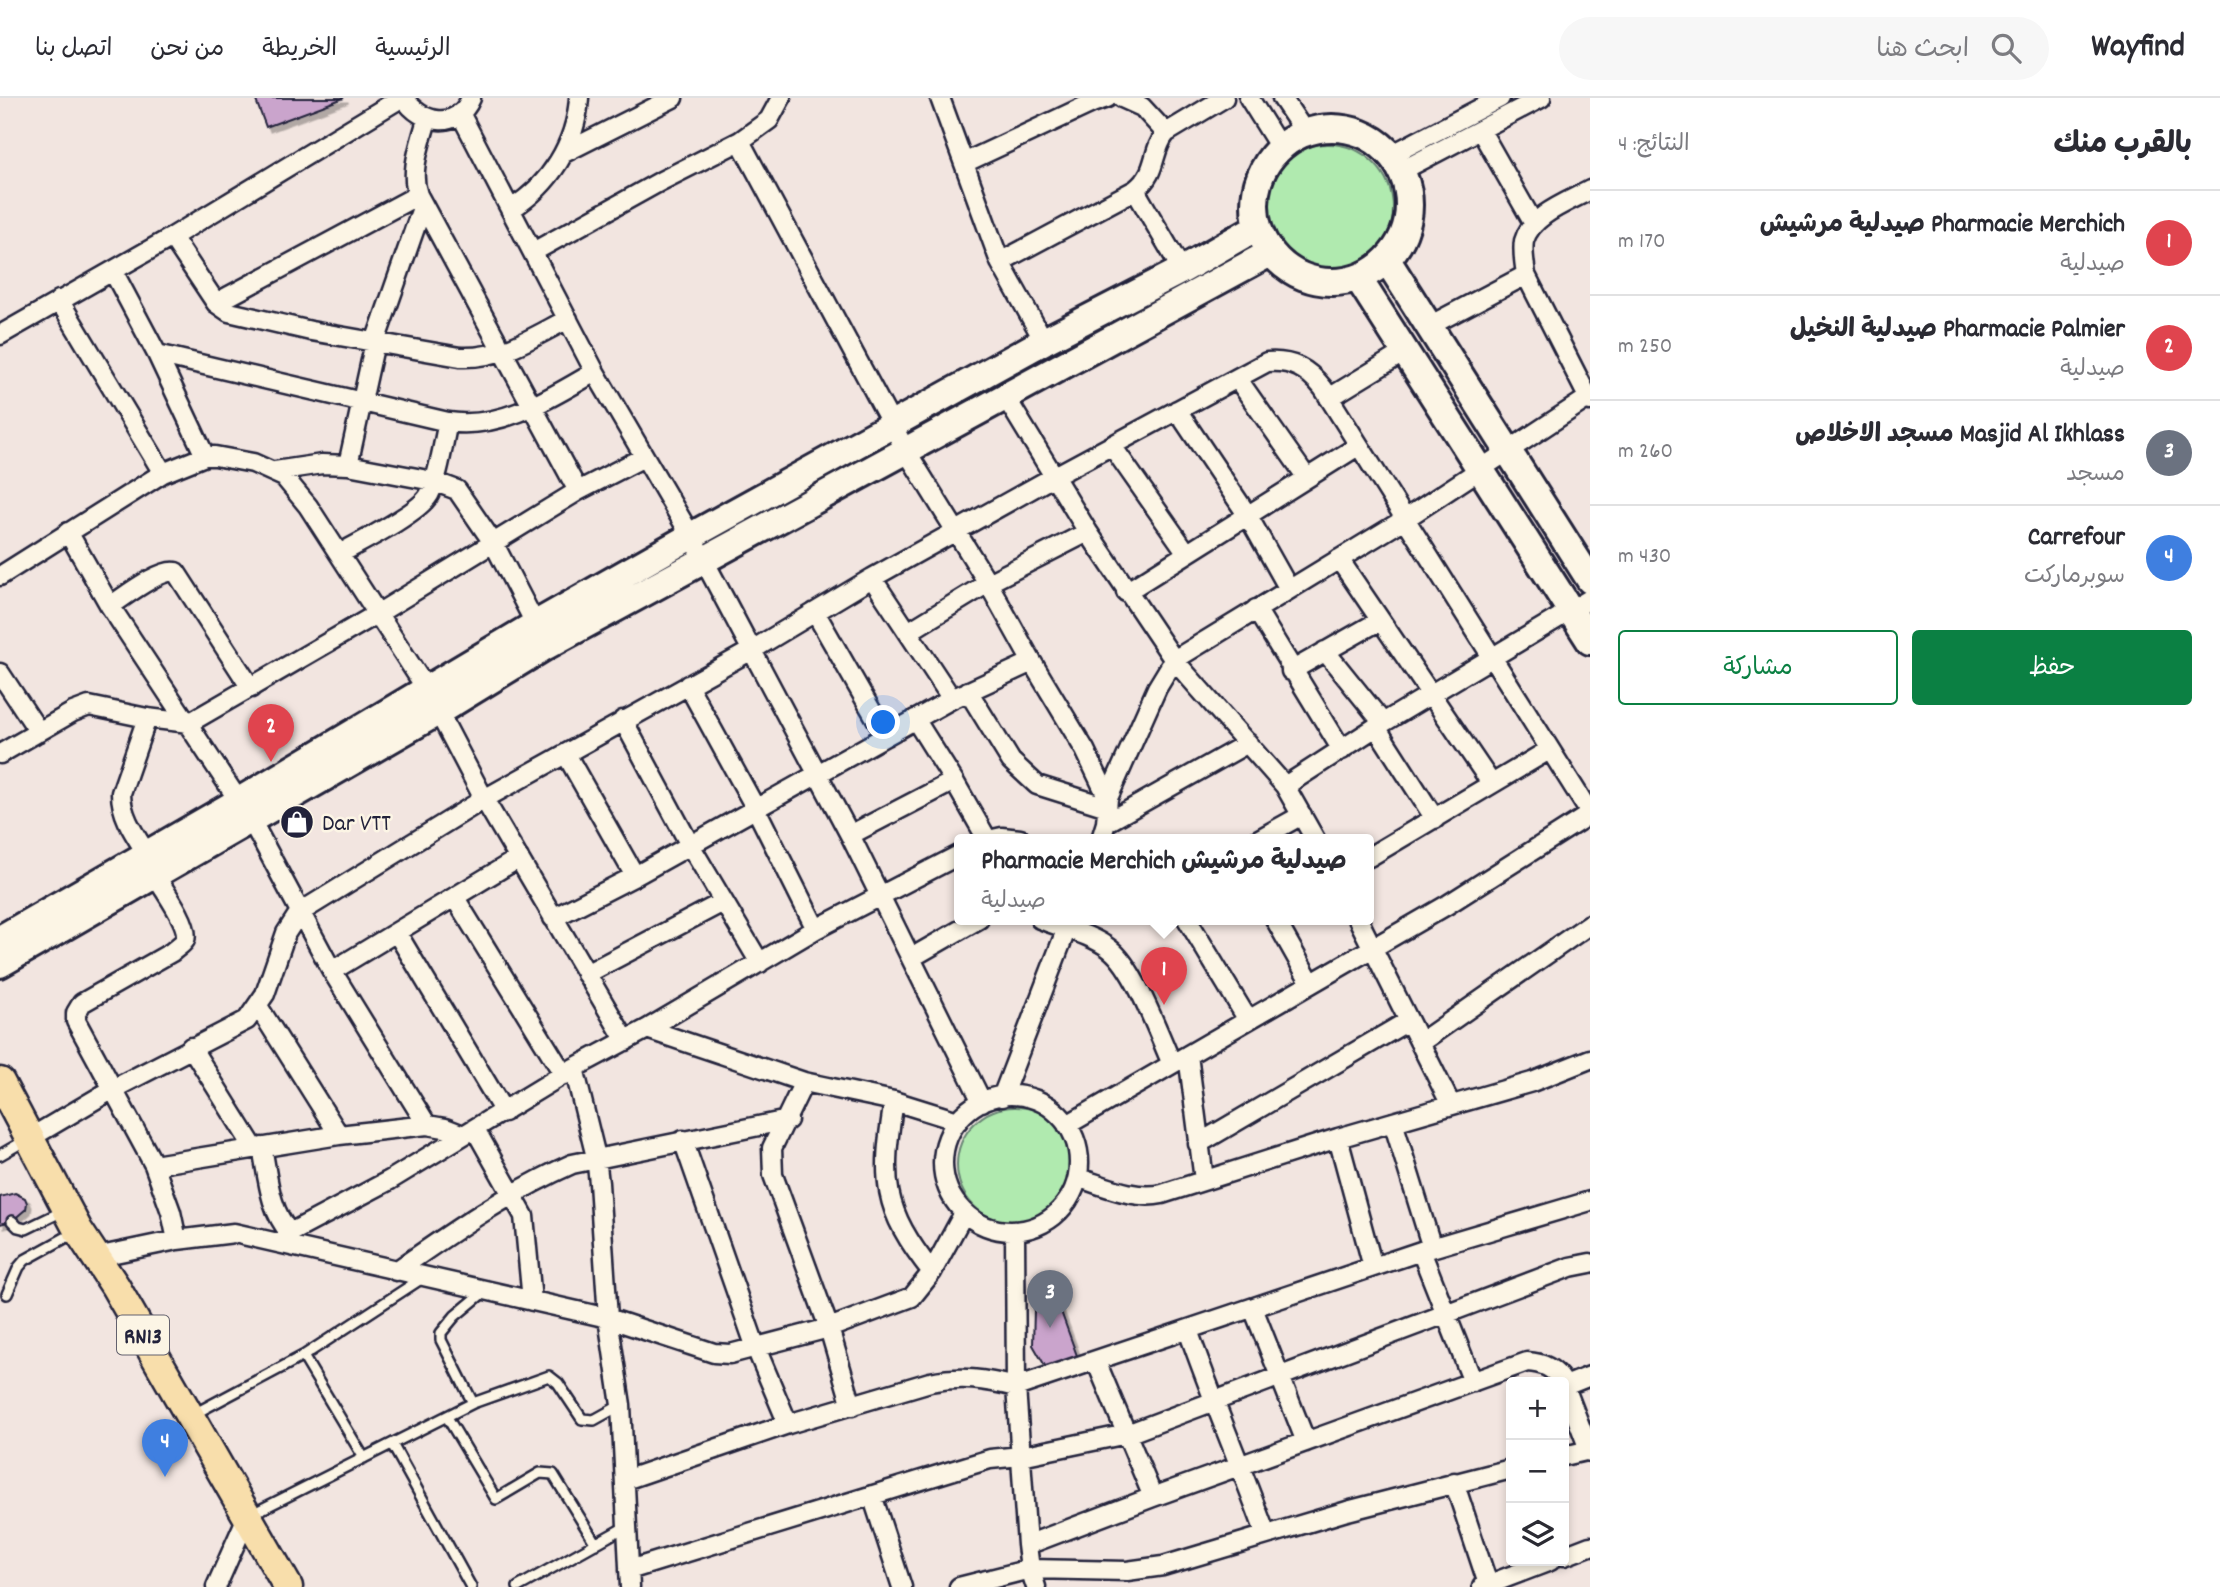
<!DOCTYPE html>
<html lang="ar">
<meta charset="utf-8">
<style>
:root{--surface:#fff;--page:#f7f7f7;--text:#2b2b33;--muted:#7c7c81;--line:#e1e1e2;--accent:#0b8043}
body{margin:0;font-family:Dekko,"Playpen Sans Arabic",sans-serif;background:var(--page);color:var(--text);direction:rtl}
.controls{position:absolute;right:21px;bottom:21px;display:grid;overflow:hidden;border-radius:7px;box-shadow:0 4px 10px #0003}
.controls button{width:63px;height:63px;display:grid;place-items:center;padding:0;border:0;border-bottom:2px solid var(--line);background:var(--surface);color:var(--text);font:35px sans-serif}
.you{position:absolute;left:884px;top:625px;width:24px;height:24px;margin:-18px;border:5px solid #fff;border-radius:50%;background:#1a73e8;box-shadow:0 0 0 10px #1a73e833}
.badge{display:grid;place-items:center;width:46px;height:46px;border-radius:50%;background:var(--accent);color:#fff;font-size:23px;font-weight:700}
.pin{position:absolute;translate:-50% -58px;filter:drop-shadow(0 2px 4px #0008)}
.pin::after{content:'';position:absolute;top:37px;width:24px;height:21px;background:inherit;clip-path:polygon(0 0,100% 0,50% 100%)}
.popup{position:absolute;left:954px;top:736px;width:420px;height:91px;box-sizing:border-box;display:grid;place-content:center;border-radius:7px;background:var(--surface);filter:drop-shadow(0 2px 5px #0005);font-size:23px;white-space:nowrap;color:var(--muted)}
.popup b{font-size:26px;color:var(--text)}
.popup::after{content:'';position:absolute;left:50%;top:100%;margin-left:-14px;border:14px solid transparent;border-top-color:var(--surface)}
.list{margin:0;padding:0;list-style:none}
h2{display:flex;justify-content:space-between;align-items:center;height:91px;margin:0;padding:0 28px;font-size:30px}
h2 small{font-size:23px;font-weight:400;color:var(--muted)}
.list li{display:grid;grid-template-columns:46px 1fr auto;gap:21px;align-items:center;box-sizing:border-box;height:105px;padding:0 28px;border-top:2px solid var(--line)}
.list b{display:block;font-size:26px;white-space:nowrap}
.list p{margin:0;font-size:23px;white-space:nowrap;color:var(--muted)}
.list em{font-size:23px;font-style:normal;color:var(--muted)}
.actions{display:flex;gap:14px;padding:21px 28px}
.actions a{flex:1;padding:16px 0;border:2px solid var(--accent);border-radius:7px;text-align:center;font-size:24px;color:var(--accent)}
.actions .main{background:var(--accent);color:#fff}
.icon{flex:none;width:38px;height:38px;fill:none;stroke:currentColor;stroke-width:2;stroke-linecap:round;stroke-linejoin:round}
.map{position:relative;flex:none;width:1590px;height:1489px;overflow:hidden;direction:ltr}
header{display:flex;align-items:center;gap:42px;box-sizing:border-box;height:98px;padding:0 35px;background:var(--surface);border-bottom:2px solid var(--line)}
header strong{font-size:33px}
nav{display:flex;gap:38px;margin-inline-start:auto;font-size:24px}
.search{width:490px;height:63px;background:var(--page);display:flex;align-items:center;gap:18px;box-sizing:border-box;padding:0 24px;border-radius:38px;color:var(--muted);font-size:26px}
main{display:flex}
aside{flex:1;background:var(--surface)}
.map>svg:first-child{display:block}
.green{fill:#b0eaaf;stroke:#698675;stroke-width:2}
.building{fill:#caa4cc;stroke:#22223b;stroke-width:2;filter:url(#shadow)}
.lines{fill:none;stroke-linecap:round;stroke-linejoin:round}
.lane-casing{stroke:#22223b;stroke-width:14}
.street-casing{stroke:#22223b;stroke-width:23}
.secondary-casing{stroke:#22223b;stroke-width:32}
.primary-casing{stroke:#22223b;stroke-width:33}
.lane{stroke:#fcf5e5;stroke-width:9}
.street{stroke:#fcf5e5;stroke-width:18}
.secondary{stroke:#fcf5e5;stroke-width:26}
.primary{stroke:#f8deab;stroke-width:28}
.labels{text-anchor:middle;stroke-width:5;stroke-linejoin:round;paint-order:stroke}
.shield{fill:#fcf5e5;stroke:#63616e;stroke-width:2}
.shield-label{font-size:23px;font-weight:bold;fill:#22223b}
.poi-label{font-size:24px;fill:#22223b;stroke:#fcf5e5;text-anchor:start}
</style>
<header>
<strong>Wayfind</strong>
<div class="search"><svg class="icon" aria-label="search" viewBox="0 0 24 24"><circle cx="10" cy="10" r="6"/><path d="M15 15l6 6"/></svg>ابحث هنا</div>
<nav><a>الرئيسية</a><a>الخريطة</a><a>من نحن</a><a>اتصل بنا</a></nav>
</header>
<main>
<aside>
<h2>بالقرب منك<small>النتائج: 4</small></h2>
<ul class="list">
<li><span class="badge" style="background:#e0444e">1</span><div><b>Pharmacie Merchich صيدلية مرشيش</b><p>صيدلية</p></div><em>170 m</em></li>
<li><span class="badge" style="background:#e0444e">2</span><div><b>Pharmacie Palmier صيدلية النخيل</b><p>صيدلية</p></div><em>250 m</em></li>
<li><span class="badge" style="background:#6b7280">3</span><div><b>Masjid Al Ikhlass مسجد الاخلاص</b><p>مسجد</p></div><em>260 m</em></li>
<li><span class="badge" style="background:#3f7fe0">4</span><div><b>Carrefour</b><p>سوبرماركت</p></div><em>430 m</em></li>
</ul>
<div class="actions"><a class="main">حفظ</a><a>مشاركة</a></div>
</aside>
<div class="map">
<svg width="1590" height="1489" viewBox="0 0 1590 1489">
<defs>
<filter id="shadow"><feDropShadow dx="4.5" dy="4.5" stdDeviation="0" flood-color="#0004"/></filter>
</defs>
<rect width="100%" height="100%" fill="#f2e5e0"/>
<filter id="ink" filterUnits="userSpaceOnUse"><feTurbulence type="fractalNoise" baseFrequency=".0143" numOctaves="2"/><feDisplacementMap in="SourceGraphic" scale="14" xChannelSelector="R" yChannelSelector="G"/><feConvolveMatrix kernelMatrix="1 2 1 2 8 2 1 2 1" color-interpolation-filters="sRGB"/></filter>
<g filter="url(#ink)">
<path class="green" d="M1263 111a65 65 0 1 1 130 0a65 65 0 1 1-130 0Z
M957 1067a58 58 0 1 1 116 0a58 58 0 1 1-116 0Z"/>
<path class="building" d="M 255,0 L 344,0 L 266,29 Z
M 15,1095 L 25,1100 L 27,1105 L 26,1111 L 12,1123 L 0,1126 L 0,1099 Z
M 1059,1208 L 1080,1266 L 1048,1273 L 1033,1247 L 1034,1212 Z"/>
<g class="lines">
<g class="lane-casing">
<path id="lane" d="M 0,1057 L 26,1042
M 12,1123 L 18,1129 L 26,1131 L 63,1113
M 7,1196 L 19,1169 L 25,1162 L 74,1135
M 303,1258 L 364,1360
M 473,1305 L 549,1278 L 558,1285 L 582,1321 L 594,1322 L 621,1307
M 194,1316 L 303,1258 L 424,1179
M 447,1319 L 496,1401 L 540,1375 L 553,1376 L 596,1446
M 392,1346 L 471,1489
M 252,1416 L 473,1305 L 441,1242 L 441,1235 L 455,1218 L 485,1193
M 518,1489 L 627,1428"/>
</g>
<g class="street-casing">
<path id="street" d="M 404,0 C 421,26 457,33 471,0
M 940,0 L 1000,164 L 1044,243
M 1122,0 L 1142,9 L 1166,35
M 1249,0 L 1279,48
M 1282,0 L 1304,33
M 460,15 L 595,274 L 691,438 L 850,737 L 982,1004
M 427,21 C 421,45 409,73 418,97 L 578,393
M 1481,33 L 1534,126
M 740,43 L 769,22 L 781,0
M 564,55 L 673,0
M 1391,57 L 1500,0
M 964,65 L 1092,5 L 1107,0
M 1401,73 L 1541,0
M 1135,92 L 1182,172
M 511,111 C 550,87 576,46 579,0
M 172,139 L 216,205 L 229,214 L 311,233 L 460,259 C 501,261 533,239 568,221
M 533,154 L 661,83 L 740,43 L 905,351 L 988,485 L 1032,564 L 1085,652 L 1108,700
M 1000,164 L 1135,92 C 1159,73 1150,55 1166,35 L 1224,0
M 113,173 L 157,256 L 205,358
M 1526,177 L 1590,303
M 59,202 L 163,375
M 216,205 L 418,97
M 1429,228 L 1526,177 C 1525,167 1522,154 1524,143 C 1531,117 1568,104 1590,92
M 0,237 L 172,139 L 401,0
M 157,256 L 448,324 C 502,332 550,300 595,274
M 1237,280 L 1307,380
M 1005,298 L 1088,434 L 1174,562 L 1285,688 L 1315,741
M 1329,300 L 1406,253
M 1177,312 L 1248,418 L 1289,491
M 1112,348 L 1187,455
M 348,367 L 375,244 L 423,107
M 275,373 L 322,366 L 348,367 L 433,383 L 457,392 L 494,446 L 539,533
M 68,434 L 110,508 L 250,720 L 332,873 L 427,1027 L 445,1030 L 463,1037
M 339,456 C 359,445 419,415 429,397 C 439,378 443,345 448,324
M 1339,461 L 1491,685
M 0,478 L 163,375 L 205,358 L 215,358 L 253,365 L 284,379 L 308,408 L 427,592 L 484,701 L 626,943
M 872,480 L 952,601
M 1126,494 L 1358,348
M 110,508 C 124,499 161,470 176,474 L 251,590
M 1256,511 L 1342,652
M 815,514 L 886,638
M 908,534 L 988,485 L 1088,434
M 1325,553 L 1383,625
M 1291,573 L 1379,523
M 0,575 L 39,634
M 688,587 L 756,711 L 816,831
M 968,593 L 1011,663 L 1037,687 L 1107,709
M 147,620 L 121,695 C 121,718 135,737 147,756
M 915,621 L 954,683 L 987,741
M 623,622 L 690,747 L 760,865
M 1376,629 L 1435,721
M 0,656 L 73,614 L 89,608 L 147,620 L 189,625 L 377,516 L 578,393 L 644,359
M 566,656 L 635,778
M 1285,688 L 1376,629 L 1590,501
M 1106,725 L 1248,645
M 850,737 L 954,683
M 993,741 L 1002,739 L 1020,741
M 1101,741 L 1106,725 L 1108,700 L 1157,590 L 1174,562 L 1405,421 L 1588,300
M 1259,741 L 1302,717
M 1369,759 L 1549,652
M 154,776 C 162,789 191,828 185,842 C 182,847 176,850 172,854 L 82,905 L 76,915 L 76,923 L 154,1067 L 171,1114 L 177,1142
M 455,800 L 564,977
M 553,820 L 635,778 L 952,601 L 1032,564
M 1040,821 C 1062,830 1091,836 1110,851 C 1135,870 1159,937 1172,966
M 1187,821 L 1248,922
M 1275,821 L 1311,885
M 1358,821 L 1451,1007
M 397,835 L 504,1014
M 911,860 L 979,821
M 332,873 L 519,760
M 586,876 L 723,804
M 258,908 L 339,1037
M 647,931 L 804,984 L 894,1003 L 958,1023
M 1421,944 L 1590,826
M 191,949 L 254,1050
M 1188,957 L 1204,1082
M 574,970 L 596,1059 L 599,1085 L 608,1220 L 621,1307 L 630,1489
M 804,984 L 772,1050 L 773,1077 L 829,1230 L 852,1308
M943 1065a68 68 0 1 1 136 0a68 68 0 1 1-136 0Z
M 1002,999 L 1070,822
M 894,1003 C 881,1082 882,1111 932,1174
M 1393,1024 L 1432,1150
M 1067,1027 L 1447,807 L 1590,716
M 475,1031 L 524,1118 L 532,1203
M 30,1040 L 113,991 L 247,922 L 265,896 L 286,835 L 299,815 L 484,701 L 752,552 L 872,480 L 1053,379 L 1267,264 C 1292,262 1308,271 1323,290 L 1590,715
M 1338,1040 L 1373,1169
M 683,1042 L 756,1250 L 788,1326
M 1198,1046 L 1408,923
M 262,1049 C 268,1079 269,1111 290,1135
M 154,1067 L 339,1037 L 427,1027
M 1079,1080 C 1105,1088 1134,1102 1162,1096 L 1338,1040 L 1532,984 L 1590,961
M 1015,1134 L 1016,1289 L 1027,1447 L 1030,1471 L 1036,1489
M 282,1144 L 290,1135 L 390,1082 L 574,970 L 647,931 L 816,831 L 959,757
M 1421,1153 L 1473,1284
M 96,1159 L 177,1142 L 234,1135 L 608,1220 L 714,1255 L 730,1256 L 829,1230 L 912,1199 L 932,1174 L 964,1115
M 396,1173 C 452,1134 509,1094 572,1066 L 788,1022
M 1253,1210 L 1306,1344
M 1188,1232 C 1212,1301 1241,1368 1266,1437
M 1096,1263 L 1153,1399
M 1564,1286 L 1590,1354
M 1565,1288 L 1590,1278
M 1564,1358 L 1590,1352
M 625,1382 L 788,1326 L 930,1284 C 962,1278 984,1281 1016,1289 L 1421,1153 L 1590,1103
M 1454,1384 L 1489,1489
M 872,1397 L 902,1489
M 1027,1447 L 1153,1399 L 1527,1264 C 1543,1265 1554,1270 1563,1284
M 1564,1458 L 1590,1448
M 629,1472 L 990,1361 L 1021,1358 L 1127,1336 L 1570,1169 L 1590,1165
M 216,1489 L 247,1419
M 959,1489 L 1030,1471 L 1127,1473 L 1163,1468 L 1347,1413 L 1511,1371
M 1482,1489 L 1550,1463"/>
</g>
<g class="secondary-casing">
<path id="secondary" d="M1255 107a77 77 0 1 1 154 0a77 77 0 1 1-154 0Z
M 1387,162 L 1590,482
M 1358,180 L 1590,543
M 0,841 L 239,703 L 536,526 L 691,438 L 1044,243 L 1182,172 L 1257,129
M 0,866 L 438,614 L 546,548 L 1270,155"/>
</g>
<g class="primary-casing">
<path id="primary" d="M 0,984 L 78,1132 L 115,1188 L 288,1489"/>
</g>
<use href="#lane" class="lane"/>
<use href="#street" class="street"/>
<use href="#secondary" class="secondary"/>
<use href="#primary" class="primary"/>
</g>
</g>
<defs>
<g id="shop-disc" transform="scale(1.75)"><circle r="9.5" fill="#22223b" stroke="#fcf5e5"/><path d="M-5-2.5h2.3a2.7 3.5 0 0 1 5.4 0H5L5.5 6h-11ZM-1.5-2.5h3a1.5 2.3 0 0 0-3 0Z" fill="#fff"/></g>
</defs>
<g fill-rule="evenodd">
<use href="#shop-disc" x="297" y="724"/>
</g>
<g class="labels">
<rect class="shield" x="117" y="1217.5" width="52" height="39" rx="5"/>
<g class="shield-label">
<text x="143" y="1245">RN13</text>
</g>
<g class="poi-label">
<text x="322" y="732">Dar VTT</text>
</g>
</g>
</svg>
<div class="controls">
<button>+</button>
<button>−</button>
<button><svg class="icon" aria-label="layers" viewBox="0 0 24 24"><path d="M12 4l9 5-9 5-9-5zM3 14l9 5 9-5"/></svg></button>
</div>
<div class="you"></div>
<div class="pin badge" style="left:1164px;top:907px;background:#e0444e">1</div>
<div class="popup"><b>Pharmacie Merchich صيدلية مرشيش</b>صيدلية</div>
<div class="pin badge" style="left:271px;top:664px;background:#e0444e">2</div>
<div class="pin badge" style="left:1050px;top:1230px;background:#6b7280">3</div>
<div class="pin badge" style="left:165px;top:1379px;background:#3f7fe0">4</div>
</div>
</main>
